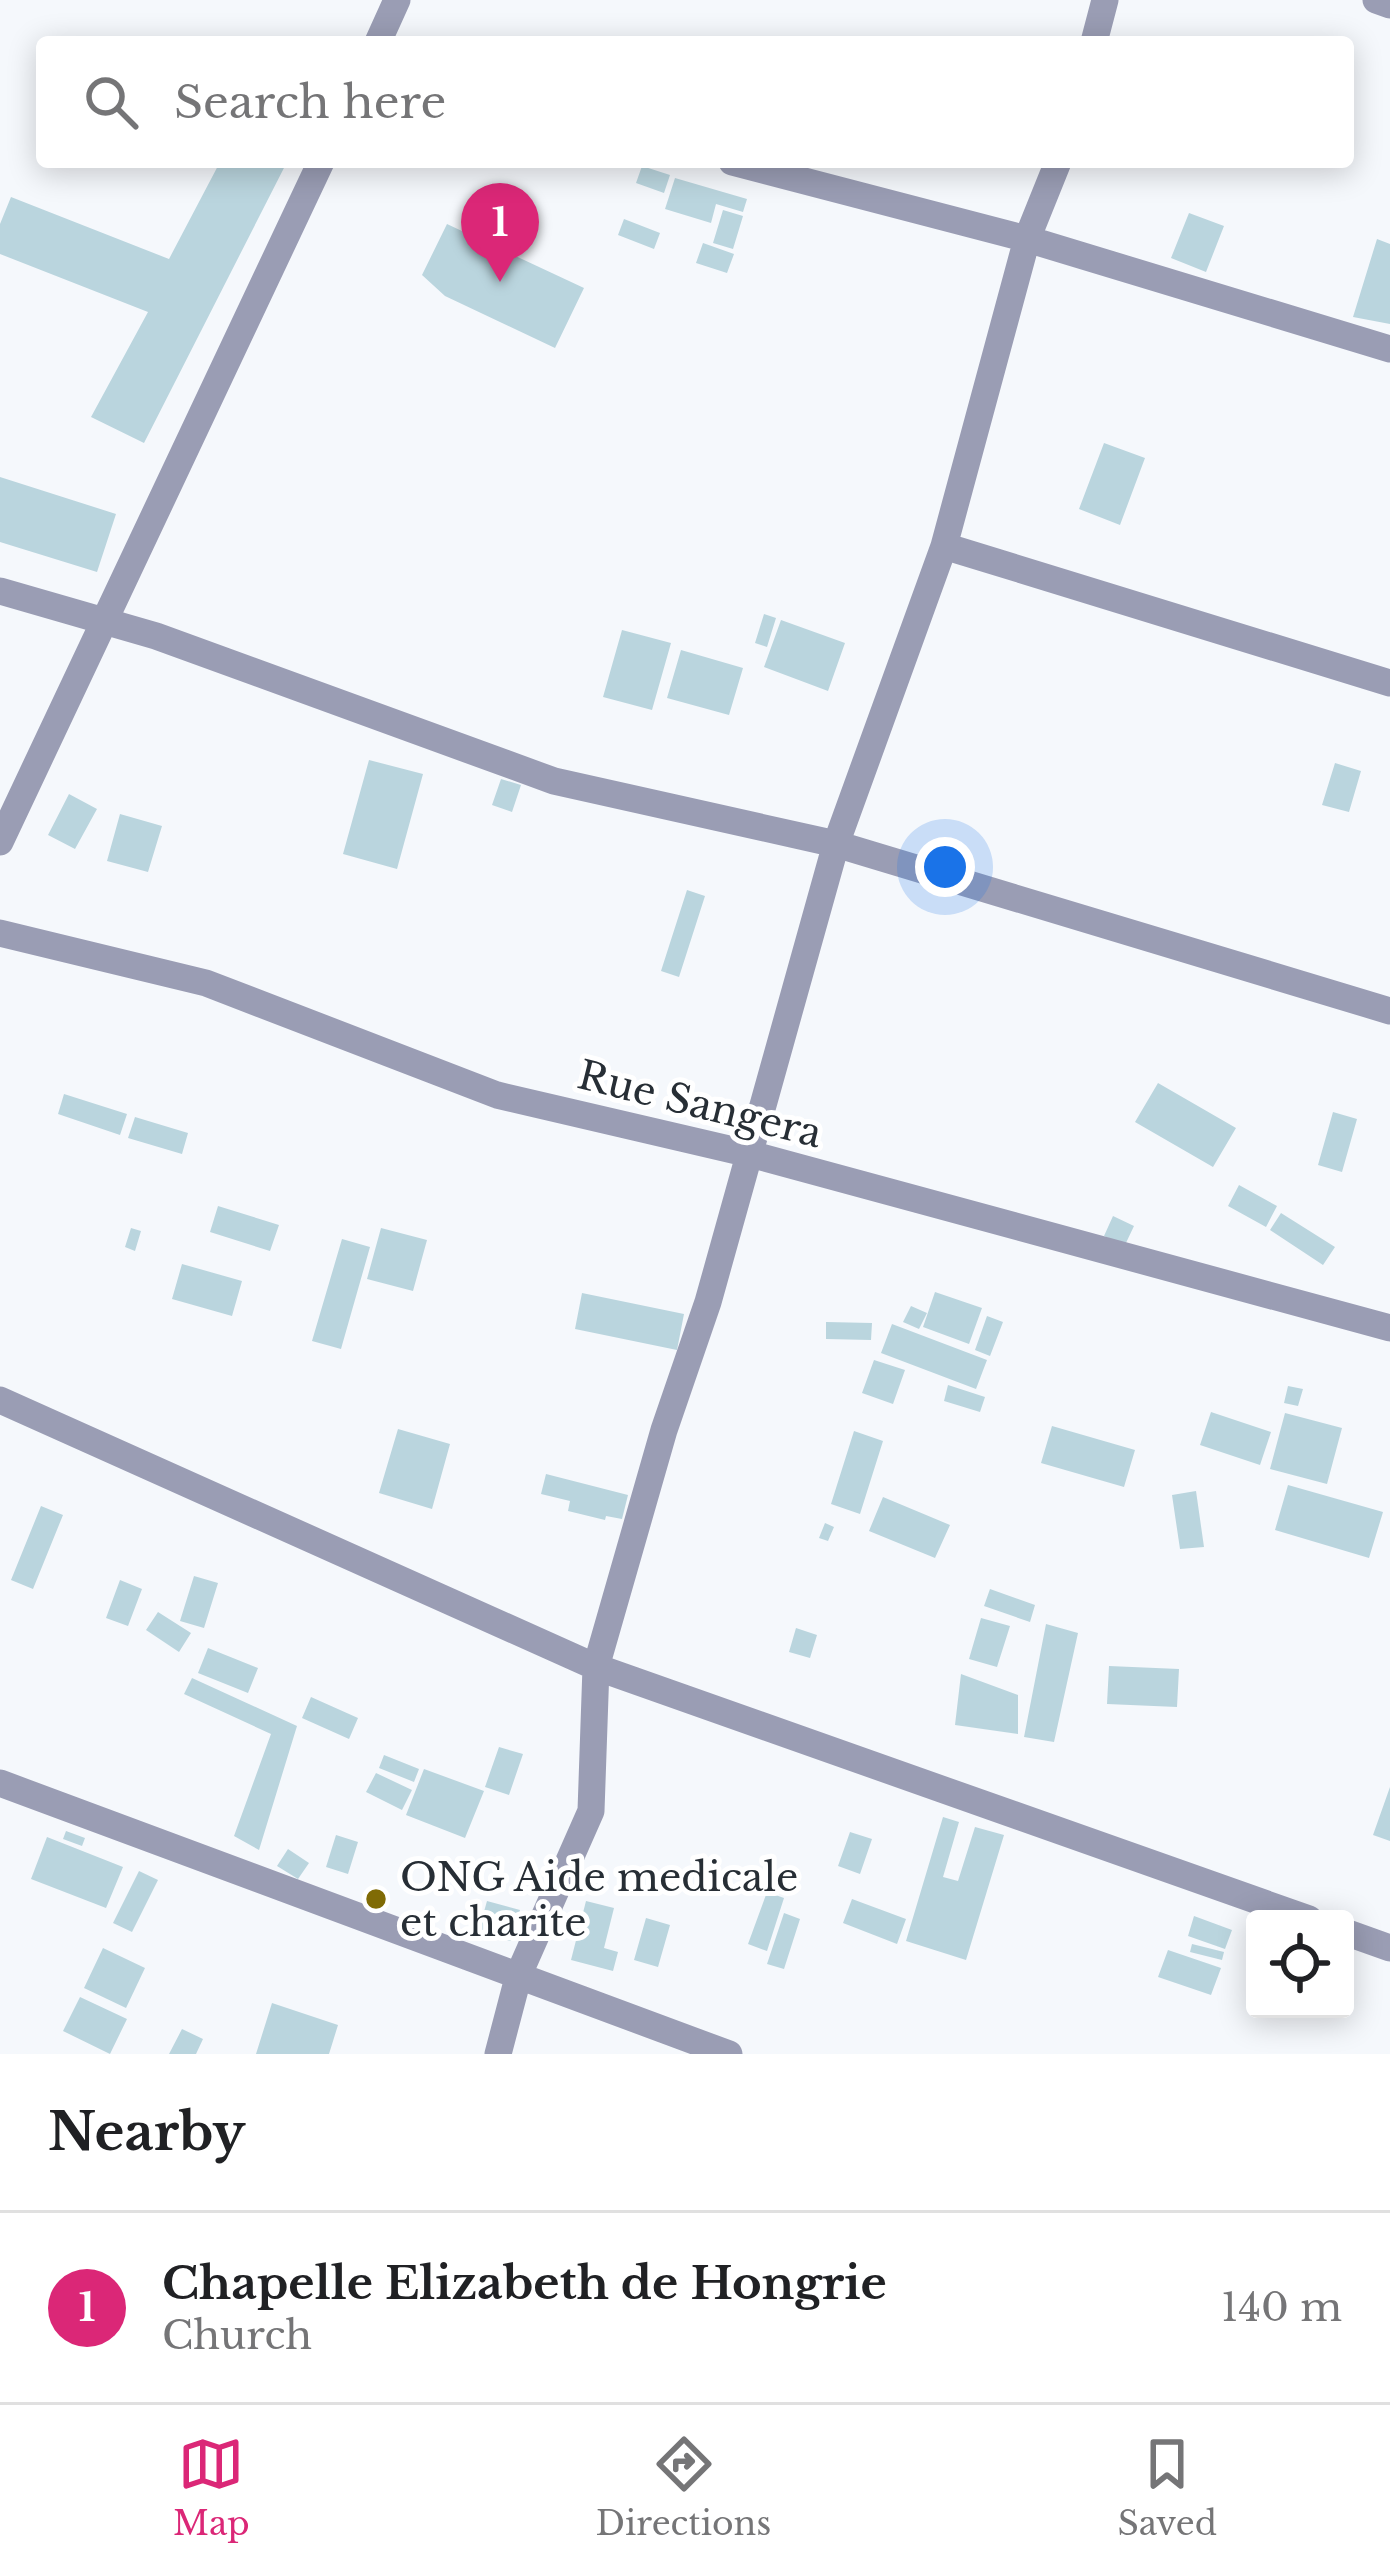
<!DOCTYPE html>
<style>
:root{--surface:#fff;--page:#f2f2f2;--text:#202124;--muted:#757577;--line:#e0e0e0;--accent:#db2777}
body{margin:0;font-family:"Libre Baskerville",serif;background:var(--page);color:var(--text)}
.controls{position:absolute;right:36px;bottom:36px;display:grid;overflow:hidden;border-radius:12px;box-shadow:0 6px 30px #0003}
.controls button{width:108px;height:108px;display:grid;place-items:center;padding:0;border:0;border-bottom:3px solid var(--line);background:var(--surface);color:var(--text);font:60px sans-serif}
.you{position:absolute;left:945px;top:867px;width:42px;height:42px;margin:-30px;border:9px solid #fff;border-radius:50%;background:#1a73e8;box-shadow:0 0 0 18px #1a73e833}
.badge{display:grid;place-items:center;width:78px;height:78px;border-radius:50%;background:var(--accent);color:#fff;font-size:39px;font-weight:700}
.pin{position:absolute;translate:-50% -99px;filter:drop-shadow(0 3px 6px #0008)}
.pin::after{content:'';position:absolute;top:63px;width:42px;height:36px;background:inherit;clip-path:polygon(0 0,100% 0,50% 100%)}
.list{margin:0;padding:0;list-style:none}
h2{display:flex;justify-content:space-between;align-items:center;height:156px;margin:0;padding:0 48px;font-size:51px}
h2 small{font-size:39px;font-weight:400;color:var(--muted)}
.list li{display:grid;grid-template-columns:78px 1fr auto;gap:36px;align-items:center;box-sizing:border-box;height:192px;padding:0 48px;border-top:3px solid var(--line)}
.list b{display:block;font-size:45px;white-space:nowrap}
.list p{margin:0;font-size:39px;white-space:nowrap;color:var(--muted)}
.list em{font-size:39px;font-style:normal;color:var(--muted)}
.icon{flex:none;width:66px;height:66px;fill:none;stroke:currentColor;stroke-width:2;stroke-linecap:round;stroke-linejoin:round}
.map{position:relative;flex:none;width:1390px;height:2054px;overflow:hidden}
.search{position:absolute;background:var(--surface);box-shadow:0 6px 30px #0003;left:36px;right:36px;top:36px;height:132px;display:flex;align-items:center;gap:30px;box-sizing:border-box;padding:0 42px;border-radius:12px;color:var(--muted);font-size:45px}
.sheet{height:348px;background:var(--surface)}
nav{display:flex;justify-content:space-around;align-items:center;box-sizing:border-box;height:168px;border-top:3px solid var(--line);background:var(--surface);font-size:33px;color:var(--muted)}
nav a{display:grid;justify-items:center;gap:6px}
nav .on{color:var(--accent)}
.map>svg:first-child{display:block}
.building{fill:#bad5de}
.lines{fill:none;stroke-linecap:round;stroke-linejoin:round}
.street{stroke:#9a9db4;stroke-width:27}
.poi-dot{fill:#806b05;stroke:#fff;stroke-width:4.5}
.labels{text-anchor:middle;stroke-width:10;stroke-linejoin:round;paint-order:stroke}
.street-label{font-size:39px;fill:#272e35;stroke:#fff}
.poi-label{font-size:39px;fill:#272e35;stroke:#fff;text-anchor:start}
</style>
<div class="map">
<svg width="1390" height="2054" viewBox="0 0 1390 2054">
<rect width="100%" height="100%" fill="#f5f8fc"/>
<path class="building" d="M 220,162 L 287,162 L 144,443 L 91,417 L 148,312 L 0,254 L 0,224 L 11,197 L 169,259 Z
M 642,166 L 670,175 L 664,193 L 636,183 Z
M 675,178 L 747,199 L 743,212 L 716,204 L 711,223 L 665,209 Z
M 723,210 L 743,216 L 733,249 L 713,243 Z
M 1189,213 L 1224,226 L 1206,272 L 1171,258 Z
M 624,219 L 660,233 L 654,249 L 618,235 Z
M 447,224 L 584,288 L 555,348 L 445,296 L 422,275 Z
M 1377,239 L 1390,244 L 1390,324 L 1353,317 Z
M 703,243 L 734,254 L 727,273 L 696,263 Z
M 1104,443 L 1145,458 L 1120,525 L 1079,509 Z
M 0,477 L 116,514 L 97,572 L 0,542 Z
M 764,614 L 776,618 L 767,647 L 755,643 Z
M 781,620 L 845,643 L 828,691 L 764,667 Z
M 622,630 L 671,643 L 652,710 L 603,697 Z
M 681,650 L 743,668 L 729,715 L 667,698 Z
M 369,760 L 423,774 L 397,869 L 343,854 Z
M 1335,763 L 1361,771 L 1349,812 L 1322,805 Z
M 501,779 L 521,785 L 512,812 L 492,805 Z
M 69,794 L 97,809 L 75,849 L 48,835 Z
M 120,814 L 162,826 L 148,872 L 107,861 Z
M 687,890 L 705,896 L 679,977 L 661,971 Z
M 1158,1083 L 1236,1128 L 1213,1167 L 1135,1122 Z
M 64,1094 L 127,1114 L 120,1135 L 58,1114 Z
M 1333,1112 L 1357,1119 L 1342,1172 L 1318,1165 Z
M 135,1117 L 188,1133 L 182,1154 L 128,1138 Z
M 1239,1185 L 1277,1206 L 1266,1227 L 1228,1206 Z
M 218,1206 L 279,1225 L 270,1251 L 210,1232 Z
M 1281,1213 L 1335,1247 L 1323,1265 L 1270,1230 Z
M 1113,1216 L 1134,1226 L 1125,1245 L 1104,1236 Z
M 131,1228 L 141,1231 L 135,1251 L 125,1247 Z
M 381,1228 L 427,1240 L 413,1291 L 367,1279 Z
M 342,1239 L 370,1247 L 341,1349 L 312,1341 Z
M 182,1264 L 242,1281 L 232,1316 L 172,1299 Z
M 935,1292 L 982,1308 L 969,1344 L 923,1327 Z
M 582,1293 L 684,1314 L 677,1350 L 575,1329 Z
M 911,1306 L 927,1313 L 919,1329 L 903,1322 Z
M 987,1316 L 1003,1322 L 990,1356 L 975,1350 Z
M 826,1322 L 872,1323 L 871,1340 L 826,1339 Z
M 892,1324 L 987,1360 L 976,1389 L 881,1353 Z
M 874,1360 L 905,1370 L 893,1404 L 862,1393 Z
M 948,1385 L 985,1397 L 980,1412 L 944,1401 Z
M 1288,1386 L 1303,1389 L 1298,1406 L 1284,1403 Z
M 1211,1412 L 1271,1432 L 1260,1465 L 1200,1445 Z
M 1285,1413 L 1342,1428 L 1327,1484 L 1270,1469 Z
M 1052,1426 L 1135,1450 L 1124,1487 L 1041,1463 Z
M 398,1429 L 450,1444 L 432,1509 L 379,1493 Z
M 854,1431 L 883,1441 L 860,1514 L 831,1504 Z
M 546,1474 L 628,1495 L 622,1519 L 606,1516 L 605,1520 L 568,1511 L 570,1501 L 541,1494 Z
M 1288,1485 L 1383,1512 L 1369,1558 L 1275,1530 Z
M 1196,1491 L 1204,1547 L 1180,1549 L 1172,1495 Z
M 883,1497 L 950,1525 L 935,1558 L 869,1531 Z
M 41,1506 L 63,1515 L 33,1589 L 11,1580 Z
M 825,1523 L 834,1527 L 828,1541 L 819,1538 Z
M 194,1576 L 218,1583 L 204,1628 L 180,1621 Z
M 120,1580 L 142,1589 L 128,1626 L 106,1618 Z
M 990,1589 L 1035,1605 L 1030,1622 L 984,1606 Z
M 158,1612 L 191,1633 L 179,1652 L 146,1630 Z
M 981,1618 L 1010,1626 L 997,1667 L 969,1659 Z
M 1046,1624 L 1078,1633 L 1054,1742 L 1024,1737 Z
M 796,1628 L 817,1635 L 810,1658 L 789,1652 Z
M 208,1648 L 258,1668 L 248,1693 L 198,1673 Z
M 1109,1666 L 1179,1669 L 1177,1707 L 1107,1704 Z
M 961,1674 L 1018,1695 L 1018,1734 L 955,1725 Z
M 192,1678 L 297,1726 L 259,1850 L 234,1836 L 271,1734 L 184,1694 Z
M 311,1697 L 358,1718 L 349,1739 L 302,1718 Z
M 499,1747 L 523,1754 L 509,1795 L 485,1787 Z
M 384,1755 L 419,1769 L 414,1782 L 379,1768 Z
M 424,1769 L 484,1791 L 465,1838 L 406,1815 Z
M 376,1773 L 412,1790 L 402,1810 L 366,1792 Z
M 1390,1787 L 1390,1841 L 1373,1835 Z
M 943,1817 L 959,1822 L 943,1877 L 958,1881 L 975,1827 L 1004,1835 L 966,1960 L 906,1941 Z
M 66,1831 L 85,1838 L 82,1846 L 63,1839 Z
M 850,1832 L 872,1839 L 860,1874 L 838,1866 Z
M 336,1835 L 358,1842 L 348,1874 L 326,1867 Z
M 47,1837 L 123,1867 L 106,1908 L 31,1879 Z
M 288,1849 L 309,1863 L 298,1879 L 277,1866 Z
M 139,1871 L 158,1880 L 132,1932 L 113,1923 Z
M 767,1892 L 784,1898 L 767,1951 L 748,1944 Z
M 852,1899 L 906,1919 L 897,1944 L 843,1923 Z
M 487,1901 L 520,1910 L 511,1941 L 478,1933 Z
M 586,1901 L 614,1908 L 604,1948 L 618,1952 L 613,1971 L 571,1960 Z
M 784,1913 L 800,1919 L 784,1969 L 767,1964 Z
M 1194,1916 L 1232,1930 L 1225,1949 L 1188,1936 Z
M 646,1918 L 670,1925 L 658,1967 L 634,1960 Z
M 1192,1944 L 1224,1952 L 1222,1960 L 1190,1952 Z
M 103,1948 L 145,1968 L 126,2008 L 84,1988 Z
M 1168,1950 L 1221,1968 L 1211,1995 L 1158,1977 Z
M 80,1997 L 127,2019 L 110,2054 L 63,2031 Z
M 272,2003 L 338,2025 L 329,2054 L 256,2054 Z
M 182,2029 L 203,2039 L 196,2054 L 169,2054 Z"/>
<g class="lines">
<path class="street" d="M 1376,0 L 1390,5
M 378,42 L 397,0
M 1094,42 L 1105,0
M 732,162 L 1027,239 L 1390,349
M 944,546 L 1390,683
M 0,591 L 156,636 L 554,781 L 836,844 L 1390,1011
M 0,842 L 321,162
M 0,933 L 206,983 L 497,1095 L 750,1154 L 1390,1328
M 0,1400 L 596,1667 L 1309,1919
M 0,1783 L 729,2054
M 1345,1932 L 1390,1948
M 498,2054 L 519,1974 L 591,1811 L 596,1667 L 664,1430 L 708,1302 L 836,844 L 944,546 L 1027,239 L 1058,162"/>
</g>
<circle class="poi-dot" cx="376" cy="1899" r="12"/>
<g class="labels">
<g class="street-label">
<text transform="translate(700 1104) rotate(14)" y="14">Rue Sangera</text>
</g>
<g class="poi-label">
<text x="400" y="1891">ONG Aide medicale<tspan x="400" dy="45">et charite</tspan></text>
</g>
</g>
</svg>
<div class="controls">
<button><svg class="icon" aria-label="locate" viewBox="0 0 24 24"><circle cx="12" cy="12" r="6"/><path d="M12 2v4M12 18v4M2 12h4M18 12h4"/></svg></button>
</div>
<div class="you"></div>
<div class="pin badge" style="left:500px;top:282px">1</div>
<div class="search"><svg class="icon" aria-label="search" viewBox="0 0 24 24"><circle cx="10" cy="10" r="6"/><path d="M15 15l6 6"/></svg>Search here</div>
</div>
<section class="sheet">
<h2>Nearby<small></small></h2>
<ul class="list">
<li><span class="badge">1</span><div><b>Chapelle Elizabeth de Hongrie</b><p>Church</p></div><em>140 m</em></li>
</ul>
</section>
<nav>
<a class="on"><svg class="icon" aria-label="map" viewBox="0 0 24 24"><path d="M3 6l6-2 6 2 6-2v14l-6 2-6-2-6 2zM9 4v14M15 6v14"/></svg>Map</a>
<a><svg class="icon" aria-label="directions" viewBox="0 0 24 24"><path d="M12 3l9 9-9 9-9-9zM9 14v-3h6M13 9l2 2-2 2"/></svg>Directions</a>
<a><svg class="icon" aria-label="saved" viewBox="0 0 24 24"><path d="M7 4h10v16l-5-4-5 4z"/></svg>Saved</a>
</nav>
